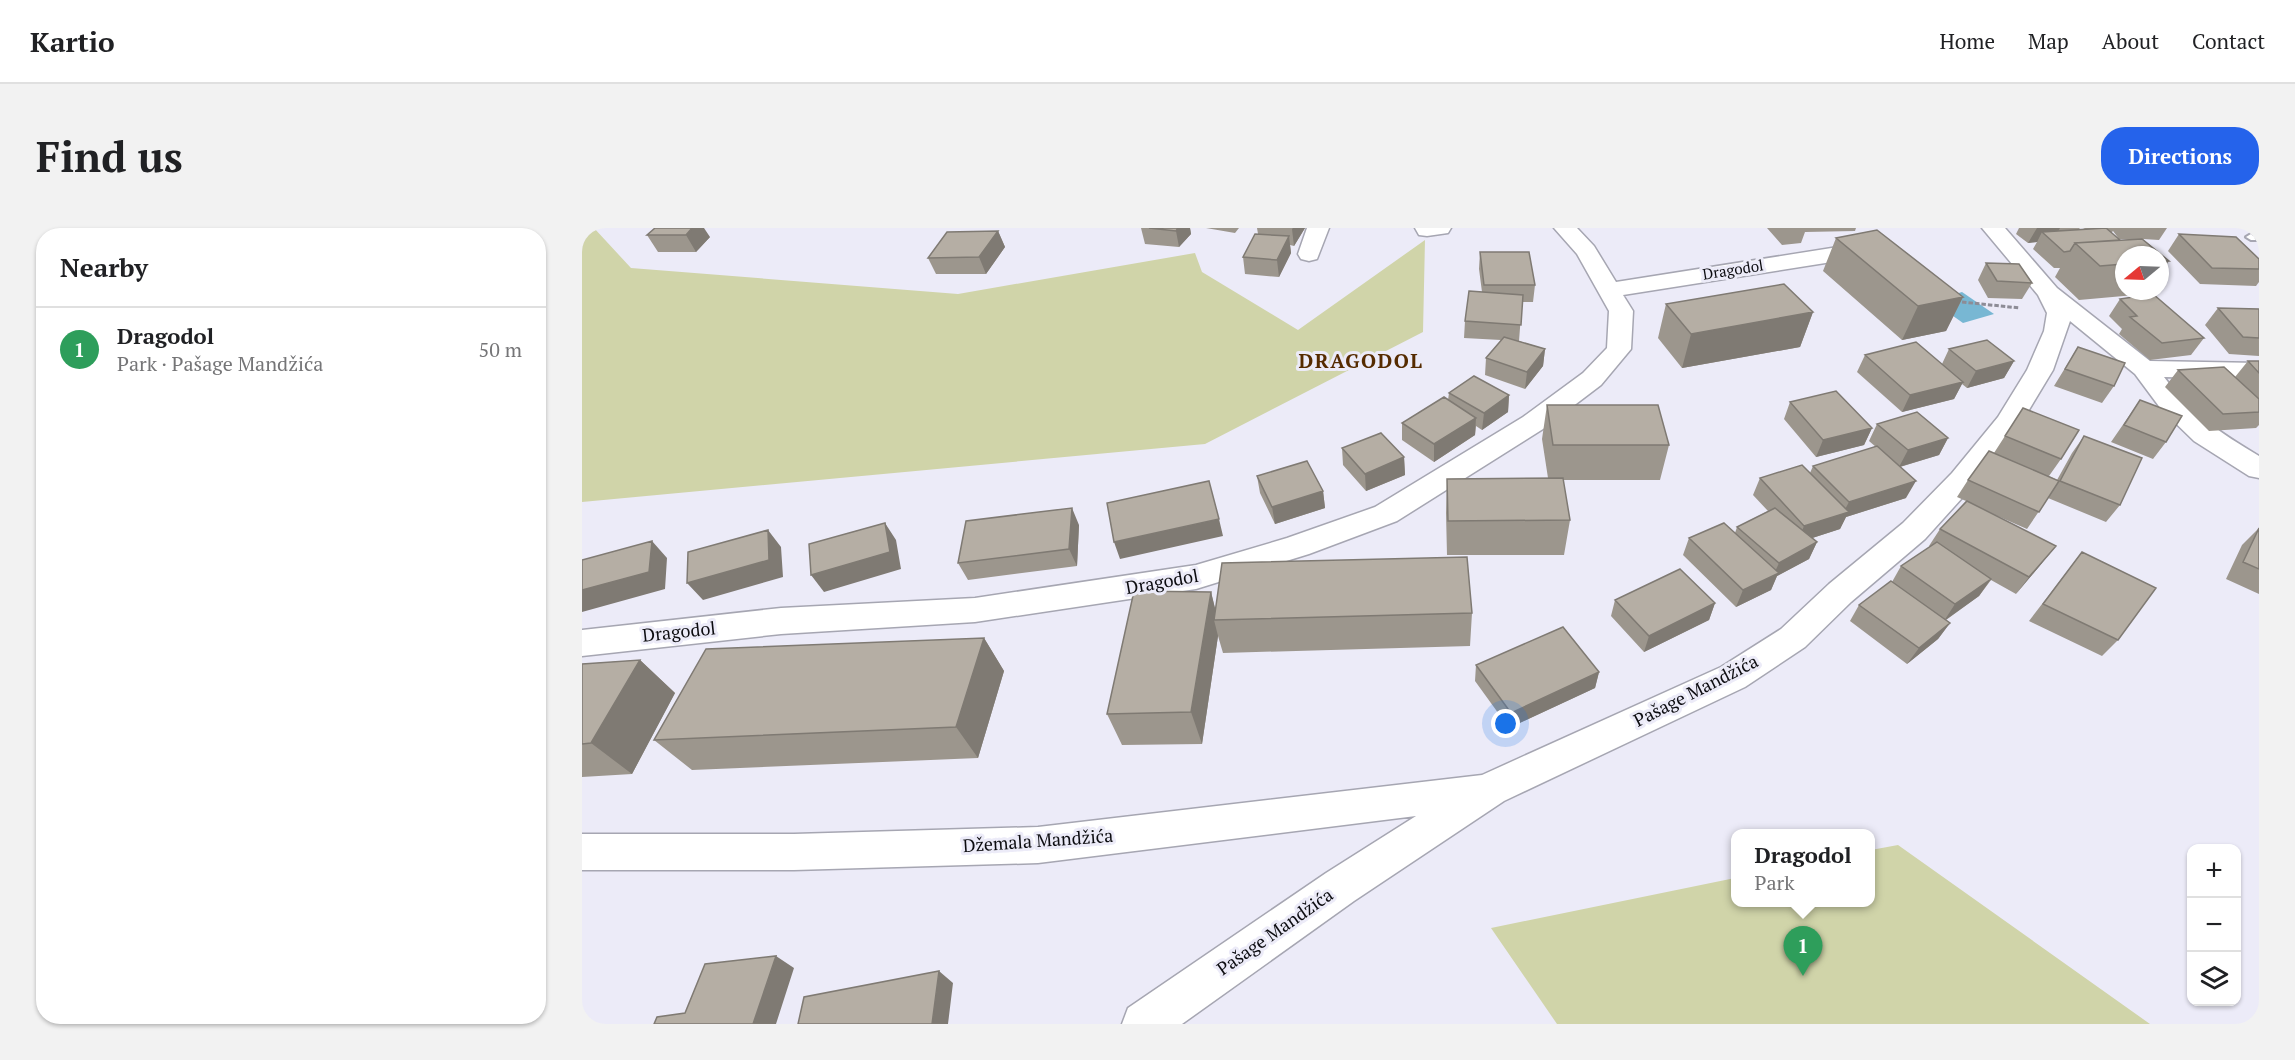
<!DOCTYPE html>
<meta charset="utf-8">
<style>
:root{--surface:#fff;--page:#f2f2f2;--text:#202124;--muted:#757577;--line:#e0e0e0;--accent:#2563eb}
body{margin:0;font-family:"PT Serif",serif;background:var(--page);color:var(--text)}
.controls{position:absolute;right:18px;bottom:18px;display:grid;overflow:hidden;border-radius:12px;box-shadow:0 2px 4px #0004}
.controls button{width:54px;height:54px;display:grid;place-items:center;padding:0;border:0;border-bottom:2px solid var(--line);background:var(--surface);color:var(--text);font:30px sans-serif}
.compass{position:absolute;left:1533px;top:18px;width:54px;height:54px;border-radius:50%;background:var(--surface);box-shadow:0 2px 4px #0004;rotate:251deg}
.you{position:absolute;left:924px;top:496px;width:21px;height:21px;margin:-15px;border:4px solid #fff;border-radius:50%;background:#1a73e8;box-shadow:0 0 0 9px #1a73e833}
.badge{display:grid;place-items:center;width:39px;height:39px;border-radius:50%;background:var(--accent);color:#fff;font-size:20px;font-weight:700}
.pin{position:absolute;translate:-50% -50px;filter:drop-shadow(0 2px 3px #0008)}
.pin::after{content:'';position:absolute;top:32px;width:21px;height:18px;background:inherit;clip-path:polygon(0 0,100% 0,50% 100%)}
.popup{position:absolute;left:1149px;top:601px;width:144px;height:78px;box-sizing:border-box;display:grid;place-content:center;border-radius:12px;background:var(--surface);filter:drop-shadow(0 2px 4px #0005);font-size:20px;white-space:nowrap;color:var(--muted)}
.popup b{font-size:22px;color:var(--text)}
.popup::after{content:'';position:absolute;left:50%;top:100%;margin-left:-12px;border:12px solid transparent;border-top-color:var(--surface)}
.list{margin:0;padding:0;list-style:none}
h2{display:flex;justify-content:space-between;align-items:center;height:78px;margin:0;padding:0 24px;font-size:26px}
h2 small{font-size:20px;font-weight:400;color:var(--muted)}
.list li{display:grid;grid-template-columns:39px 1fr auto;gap:18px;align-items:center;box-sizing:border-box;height:84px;padding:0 24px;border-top:2px solid var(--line)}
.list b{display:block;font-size:22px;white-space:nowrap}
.list p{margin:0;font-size:20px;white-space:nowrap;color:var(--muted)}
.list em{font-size:20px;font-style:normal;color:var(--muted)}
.icon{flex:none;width:33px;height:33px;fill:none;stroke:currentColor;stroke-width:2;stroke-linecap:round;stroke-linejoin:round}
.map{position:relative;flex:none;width:1677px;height:796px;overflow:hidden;border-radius:24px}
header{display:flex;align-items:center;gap:36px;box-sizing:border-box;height:84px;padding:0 30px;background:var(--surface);border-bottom:2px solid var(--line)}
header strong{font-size:28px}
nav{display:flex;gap:33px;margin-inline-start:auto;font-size:21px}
.intro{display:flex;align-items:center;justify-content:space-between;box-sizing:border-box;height:144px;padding:0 36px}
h1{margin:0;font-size:42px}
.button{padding:15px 27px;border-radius:24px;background:var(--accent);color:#fff;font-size:21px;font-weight:700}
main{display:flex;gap:36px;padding:0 36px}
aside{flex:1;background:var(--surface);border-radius:24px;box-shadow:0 2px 4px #0004}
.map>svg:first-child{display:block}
.green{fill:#d0d4a9}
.water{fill:#78b7d3}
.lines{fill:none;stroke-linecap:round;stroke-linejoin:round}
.service-casing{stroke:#a6a6b2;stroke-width:4}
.minor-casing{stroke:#a6a6b2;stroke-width:3}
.path{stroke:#8d8c96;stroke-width:3;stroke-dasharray:4.5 2;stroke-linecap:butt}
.service{fill:#fff;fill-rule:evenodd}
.minor{fill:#fff;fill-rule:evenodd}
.wall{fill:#9c968d;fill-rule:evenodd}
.shaded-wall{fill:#7f7a73}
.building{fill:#b5aea4;stroke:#7f7a73;stroke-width:1.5}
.labels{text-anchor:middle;stroke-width:6;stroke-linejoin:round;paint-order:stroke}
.far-street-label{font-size:15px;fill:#0c0c10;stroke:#ecebf8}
.street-label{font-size:18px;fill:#0c0c10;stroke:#ecebf8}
.far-district-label{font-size:20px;font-weight:bold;letter-spacing:1.5px;fill:#552b00;stroke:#ecebf8}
</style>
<header>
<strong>Kartio</strong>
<nav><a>Home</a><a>Map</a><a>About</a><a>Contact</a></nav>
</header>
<div class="intro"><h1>Find us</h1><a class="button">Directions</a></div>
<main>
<aside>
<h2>Nearby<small></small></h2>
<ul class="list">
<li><span class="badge" style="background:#2e9e5b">1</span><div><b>Dragodol</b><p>Park · Pašage Mandžića</p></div><em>50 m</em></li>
</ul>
</aside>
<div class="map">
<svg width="1677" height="796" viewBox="0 0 1677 796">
<rect width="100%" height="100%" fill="#ecebf8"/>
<path class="green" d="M 0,0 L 12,0 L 49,40 L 376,66 L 613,25 L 620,44 L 716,102 L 843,12 L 841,104 L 623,216 L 0,274 Z
M 1316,617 L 1568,796 L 975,796 L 909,700 L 1153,650 L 1154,674 L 1288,674 L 1289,622 Z"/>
<path class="water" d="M 1380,64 L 1412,86 L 1381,95 L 1350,73 Z"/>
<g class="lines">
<g class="service-casing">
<path id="service" d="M 1677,6 L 1677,12 L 1669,12 L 1664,9 L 1669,6 Z"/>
</g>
<g class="minor-casing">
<path id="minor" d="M 725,0 L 747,0 L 735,31 L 727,33 L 719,31 L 716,26 Z
M 833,0 L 869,0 L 866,5 L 845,8 L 837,7 Z
M 972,0 L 995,0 L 1012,18 L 1034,54 L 1275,16 L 1283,18 L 1286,23 L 1283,28 L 1275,30 L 1041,67 L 1051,83 L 1049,121 L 1019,157 L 961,201 L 815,293 L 727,326 L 614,361 L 393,394 L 199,406 L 0,428 L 0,402 L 199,380 L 393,370 L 614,337 L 705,310 L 793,279 L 941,189 L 1001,145 L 1025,120 L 1027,83 L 995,26 Z
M 1400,0 L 1423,0 L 1475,60 L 1568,133 L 1677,135 L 1677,151 L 1582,149 C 1611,187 1637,204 1677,228 L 1677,250 L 1667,248 L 1612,213 L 1579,181 L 1553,146 L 1488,93 L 1471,142 L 1436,200 L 1390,259 L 1343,311 L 1269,374 L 1223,419 L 1163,459 L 922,573 L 772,673 L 600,796 L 540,796 L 546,780 L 744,645 L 834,588 L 456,635 L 212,642 L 0,642 L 0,606 L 212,606 L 456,599 L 900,547 L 1139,439 L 1199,401 L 1247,356 L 1321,295 L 1370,245 L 1416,189 L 1445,142 L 1462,103 L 1465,85 L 1456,67 Z"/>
</g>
<path class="path" d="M 1380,74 L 1438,80"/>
<use href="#service" class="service"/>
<use href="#minor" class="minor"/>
</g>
<path class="wall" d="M 73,0 L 128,9 L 114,24 L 76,24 L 65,7 Z
M 559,0 L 608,0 L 609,6 L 597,19 L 563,16 Z
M 624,0 L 657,0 L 653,5 Z
M 675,0 L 723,0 L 712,18 L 708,17 L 709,25 L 697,49 L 663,46 L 661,29 L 676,6 Z
M 1185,0 L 1274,0 L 1273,3 L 1223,4 L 1219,15 L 1200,17 Z
M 1437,0 L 1498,0 L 1497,1 L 1503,1 L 1501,0 L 1585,0 L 1577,12 L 1561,11 L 1587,33 L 1578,46 L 1578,27 L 1542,27 L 1542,63 L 1567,63 L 1564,66 L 1497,72 L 1473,49 L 1478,40 L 1472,40 L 1451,21 L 1455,14 L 1446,15 L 1434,6 ZM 1531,3 L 1537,11 L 1551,11 L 1538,12 L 1529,5 Z
M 416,3 L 423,19 L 404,46 L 354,46 L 346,30 Z
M 1597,6 L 1677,31 L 1677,54 L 1674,58 L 1618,56 L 1586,23 Z
M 1254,10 L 1381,69 L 1364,103 L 1320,112 L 1241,43 Z
M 898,24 L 953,57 L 951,74 L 940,74 L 937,113 L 963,121 L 961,138 L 943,161 L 903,147 L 904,130 L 919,112 L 882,110 L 883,93 L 900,64 L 897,41 Z
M 1404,35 L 1450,55 L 1440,71 L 1406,70 L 1396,52 Z
M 1538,71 L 1622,110 L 1609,127 L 1568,132 L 1537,106 L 1540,101 L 1527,88 Z
M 1084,76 L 1231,84 L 1218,119 L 1100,140 L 1076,110 Z
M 1636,80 L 1677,81 L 1677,128 L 1647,126 L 1623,97 Z
M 1496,119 L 1532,158 L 1520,175 L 1472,158 Z
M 1367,121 L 1432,133 L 1422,150 L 1385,160 L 1380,156 L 1372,171 L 1320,184 L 1275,144 L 1283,127 L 1360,136 Z
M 1666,133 L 1677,133 L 1677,197 L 1674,200 L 1627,203 L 1583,159 L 1596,142 L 1653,149 Z
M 867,165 L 927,167 L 926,184 L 900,202 L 894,198 L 893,207 L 852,234 L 820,212 L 820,195 L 866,172 Z
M 1558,172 L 1584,214 L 1571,231 L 1529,214 Z
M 1208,174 L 1290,200 L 1282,217 L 1234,229 L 1202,191 Z
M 965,177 L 1087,217 L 1078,252 L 981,252 L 988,292 L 982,327 L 865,327 L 864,285 L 865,251 L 966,250 L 960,211 Z
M 1441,180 L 1479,231 L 1467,248 L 1475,252 L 1490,225 L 1502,208 L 1538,277 L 1524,294 L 1466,270 L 1445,301 L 1404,283 L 1460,335 L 1434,366 L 1409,352 L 1397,368 L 1364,392 L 1368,395 L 1356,411 L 1325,436 L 1268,393 L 1277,377 L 1310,354 L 1319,338 L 1348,319 L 1347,318 L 1358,301 L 1384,273 L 1375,269 L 1386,252 L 1412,225 Z
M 1295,196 L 1366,210 L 1357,227 L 1318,239 L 1324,270 L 1264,289 L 1258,301 L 1230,310 L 1235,314 L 1227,331 L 1195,348 L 1189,362 L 1154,379 L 1101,327 L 1107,310 L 1153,305 L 1155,299 L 1186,283 L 1171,267 L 1178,250 L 1228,245 L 1231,238 L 1294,219 L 1287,213 Z
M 760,220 L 822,229 L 823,247 L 784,263 L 761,237 Z
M 675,248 L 741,263 L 743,280 L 693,296 L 678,265 Z
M 497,297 L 495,338 L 386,352 L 376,335 Z
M 1677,300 L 1677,366 L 1644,351 L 1660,317 Z
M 1500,324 L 1536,412 L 1520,428 L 1447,393 Z
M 629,364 L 633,381 L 890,385 L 888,418 L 641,425 L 636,408 L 620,516 L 540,517 L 525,486 Z
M 1033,372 L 1133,375 L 1127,392 L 1062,424 L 1029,388 Z
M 402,410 L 422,443 L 396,530 L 110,542 L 72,512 Z
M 58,432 L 93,465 L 50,546 L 0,549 L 0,436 Z
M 894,437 L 1017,444 L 1013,460 L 927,500 L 893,453 Z"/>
<path class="shaded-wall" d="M 110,0 L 122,0 L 128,9 L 114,24 L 104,7 Z
M 596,0 L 608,0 L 609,6 L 597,19 L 594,3 Z
M 711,0 L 723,0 L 712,18 L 710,1 Z
M 1455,0 L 1478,0 L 1472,11 L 1460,4 L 1455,14 L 1446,15 Z
M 416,3 L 423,19 L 404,46 L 397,29 Z
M 707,8 L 709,25 L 697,49 L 695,32 Z
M 1381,69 L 1364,103 L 1320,112 L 1336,78 Z
M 1231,84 L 1218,119 L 1100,140 L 1109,106 Z
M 963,121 L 961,138 L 943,161 L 945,144 Z
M 1432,133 L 1422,150 L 1385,160 L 1394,143 Z
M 1381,154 L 1372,171 L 1320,184 L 1328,167 Z
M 927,167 L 926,184 L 900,202 L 902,185 Z
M 894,190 L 893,207 L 852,234 L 852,216 Z
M 1290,200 L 1282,217 L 1234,229 L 1241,212 Z
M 1366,210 L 1357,227 L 1317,239 L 1326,222 Z
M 822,229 L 823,247 L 784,263 L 783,246 Z
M 1334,253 L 1324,270 L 1264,289 L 1258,301 L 1215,315 L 1222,298 L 1261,285 L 1267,274 Z
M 741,263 L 743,280 L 693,296 L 690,279 Z
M 490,280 L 497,297 L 495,338 L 487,321 Z
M 637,291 L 641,308 L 538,331 L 532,314 Z
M 303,295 L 314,312 L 319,341 L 242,364 L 229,347 Z
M 186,302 L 199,319 L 201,349 L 121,372 L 105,355 Z
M 70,313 L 85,330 L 83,361 L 0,384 L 0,362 Z
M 1235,314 L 1227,331 L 1195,348 L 1189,362 L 1154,379 L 1161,362 L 1191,348 L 1197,335 Z
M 1474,318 L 1460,335 L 1434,366 L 1447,349 Z
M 1409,351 L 1397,368 L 1362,393 L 1373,376 Z
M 629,364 L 636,392 L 632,392 L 636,408 L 620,516 L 609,484 Z
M 1133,375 L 1127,392 L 1062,424 L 1067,408 Z
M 1368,395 L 1356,411 L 1325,436 L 1337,420 Z
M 402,410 L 422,443 L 396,530 L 374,499 Z
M 58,432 L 93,465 L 50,546 L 9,515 Z
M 1017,444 L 1013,460 L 927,500 L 929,485 Z
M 194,728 L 212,740 L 194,796 L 171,796 Z
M 357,743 L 371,755 L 366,796 L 350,796 Z"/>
<path class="building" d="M 73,0 L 110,0 L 104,7 L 65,7 Z
M 567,0 L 596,0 L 594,3 Z
M 1524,0 L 1538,12 L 1493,15 L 1488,23 L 1482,24 L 1460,4 Z
M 1295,2 L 1381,69 L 1336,78 L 1254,10 Z
M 416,3 L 397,29 L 346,30 L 365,4 Z
M 673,6 L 707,8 L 695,32 L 661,29 Z
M 1597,6 L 1654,9 L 1677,31 L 1677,41 L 1630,40 Z
M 1560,11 L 1587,33 L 1578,33 L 1578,27 L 1542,27 L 1542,36 L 1518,38 L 1493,15 Z
M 898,24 L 947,24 L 953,57 L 902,57 Z
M 1404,35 L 1437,36 L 1450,55 L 1415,53 Z
M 1202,56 L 1231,84 L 1109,106 L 1084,76 Z
M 887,63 L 941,67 L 939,97 L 883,93 Z
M 1571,66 L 1622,110 L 1580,115 L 1548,89 L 1555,88 L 1538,71 Z
M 1636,80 L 1677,81 L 1677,110 L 1661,109 Z
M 922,109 L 963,121 L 945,144 L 904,130 Z
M 1405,112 L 1432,133 L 1394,143 L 1367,121 Z
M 1334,114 L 1381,154 L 1328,167 L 1283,127 Z
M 1496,119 L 1543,135 L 1532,158 L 1483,141 Z
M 1666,133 L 1677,133 L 1677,145 Z
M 1642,139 L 1677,171 L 1677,184 L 1641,186 L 1596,142 Z
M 892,148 L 927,167 L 902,185 L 867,165 Z
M 1254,163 L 1290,200 L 1241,212 L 1208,174 Z
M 862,169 L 894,190 L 852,216 L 820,195 Z
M 1558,172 L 1600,188 L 1584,214 L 1542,197 Z
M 965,177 L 1076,177 L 1087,217 L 971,217 Z
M 1441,180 L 1497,202 L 1479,231 L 1423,208 Z
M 1335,184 L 1366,210 L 1326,222 L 1295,196 Z
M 799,205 L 822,229 L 783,246 L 760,220 Z
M 1502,208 L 1560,230 L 1538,277 L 1478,253 Z
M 1295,218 L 1334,253 L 1267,274 L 1231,238 Z
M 1407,223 L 1477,253 L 1457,284 L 1386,252 Z
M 725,233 L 741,263 L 690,279 L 675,248 Z
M 1220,237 L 1267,284 L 1222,298 L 1178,250 Z
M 981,250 L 988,292 L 866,293 L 865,251 Z
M 627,253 L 637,291 L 532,314 L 525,275 Z
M 1385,273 L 1474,318 L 1447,349 L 1358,301 Z
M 490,280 L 487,321 L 376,335 L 384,293 Z
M 1193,280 L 1235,314 L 1197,335 L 1155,299 Z
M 303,295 L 308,324 L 229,347 L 227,316 Z
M 1142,295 L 1197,345 L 1161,362 L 1107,310 Z
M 1677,300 L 1677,341 L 1661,334 Z
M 186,302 L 187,332 L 105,355 L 106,324 Z
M 70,313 L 67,344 L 0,362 L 0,332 Z
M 1355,314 L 1409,351 L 1373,376 L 1319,338 Z
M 1500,324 L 1574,360 L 1536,412 L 1461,376 Z
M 885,329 L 890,385 L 632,392 L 640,335 Z
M 1098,341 L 1133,375 L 1067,408 L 1033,372 Z
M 1309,353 L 1368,395 L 1337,420 L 1277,377 Z
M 552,363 L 629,364 L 609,484 L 525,486 Z
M 981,399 L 1017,444 L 929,485 L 894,437 Z
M 402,410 L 374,499 L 72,512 L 124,421 Z
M 58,432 L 9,515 L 0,516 L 0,436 Z
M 194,728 L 171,796 L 72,796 L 75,789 L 103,785 L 123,736 Z
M 357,743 L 350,796 L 216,796 L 222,769 Z"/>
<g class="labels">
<g class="far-street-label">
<text transform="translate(1151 42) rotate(-9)" y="5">Dragodol</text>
</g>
<g class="street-label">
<text transform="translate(580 354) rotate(-10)" y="6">Dragodol</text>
<text transform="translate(97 404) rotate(-6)" y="6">Dragodol</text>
<text transform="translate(1114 463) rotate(-27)" y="6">Pašage Mandžića</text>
<text transform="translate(456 613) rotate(-4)" y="6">Džemala Mandžića</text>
<text transform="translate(693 704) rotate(-35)" y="6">Pašage Mandžića</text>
</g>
<g class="far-district-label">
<text x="779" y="140">DRAGODOL</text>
</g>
</g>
</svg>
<div class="controls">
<button>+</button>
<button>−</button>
<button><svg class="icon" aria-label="layers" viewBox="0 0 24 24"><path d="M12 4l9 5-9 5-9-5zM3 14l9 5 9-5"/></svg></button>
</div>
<svg class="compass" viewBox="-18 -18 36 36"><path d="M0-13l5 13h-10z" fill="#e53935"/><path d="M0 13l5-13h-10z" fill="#757577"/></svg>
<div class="you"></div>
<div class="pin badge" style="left:1221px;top:748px;background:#2e9e5b">1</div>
<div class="popup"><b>Dragodol</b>Park</div>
</div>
</main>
